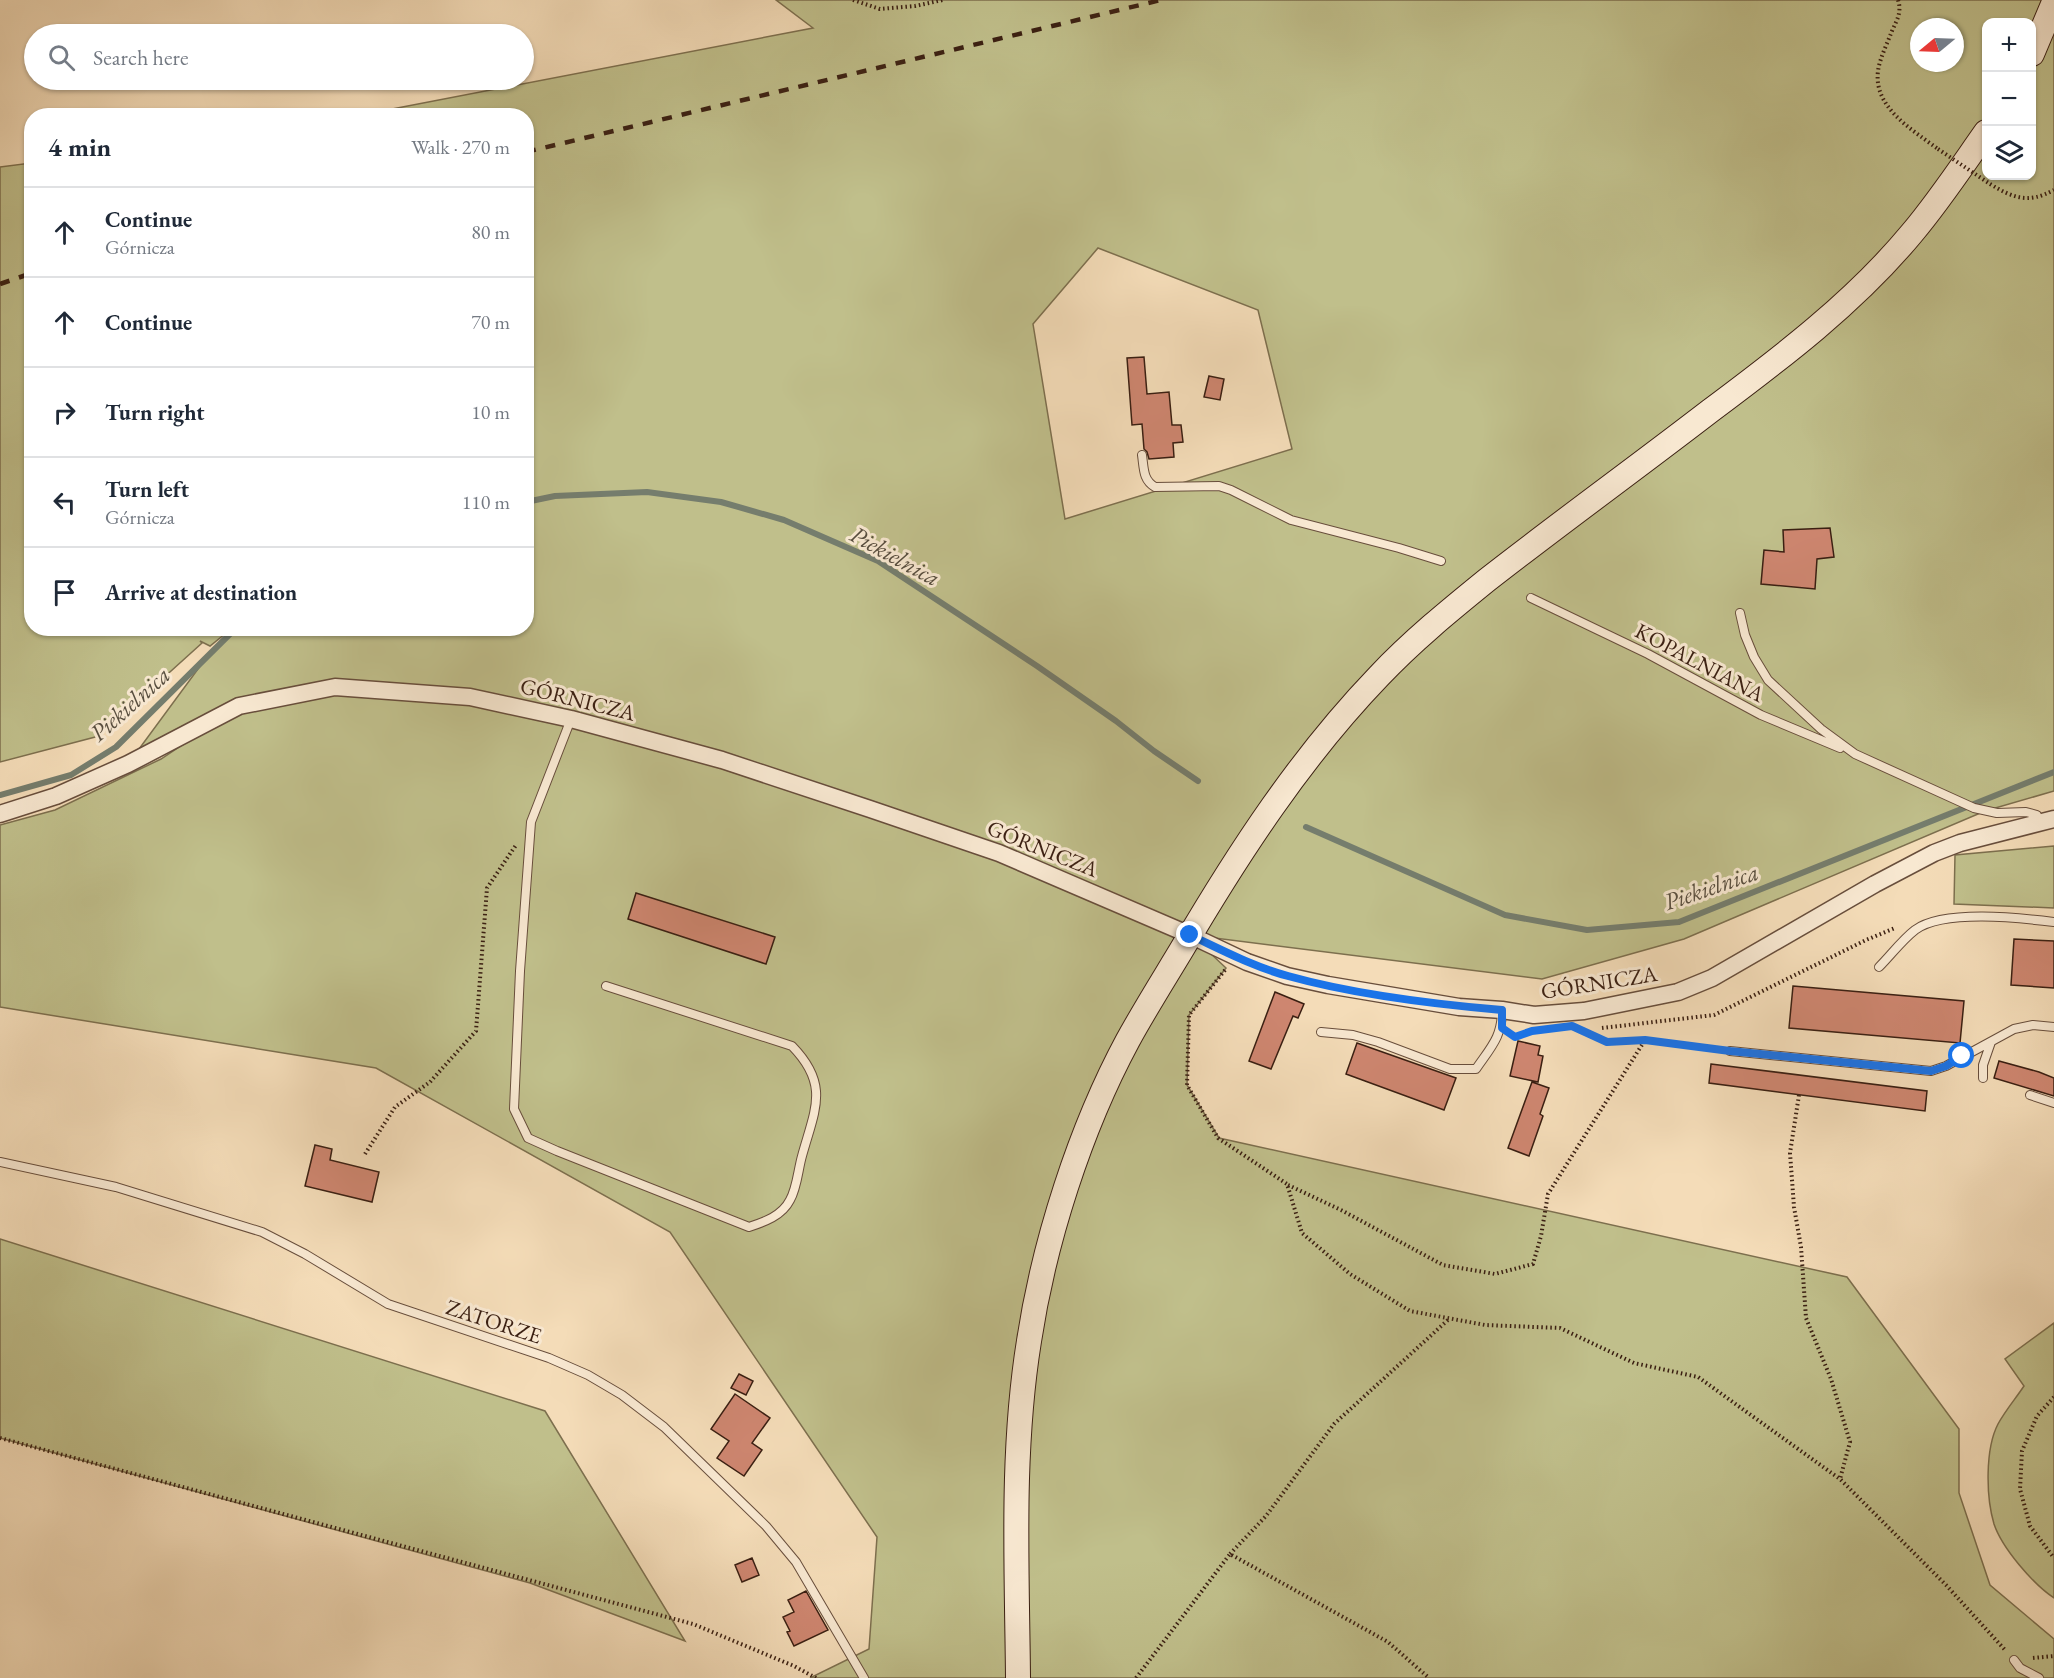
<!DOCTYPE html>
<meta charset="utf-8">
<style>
:root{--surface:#fff;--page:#f6f6f7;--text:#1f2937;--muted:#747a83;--line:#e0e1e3}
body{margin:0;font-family:"EB Garamond",serif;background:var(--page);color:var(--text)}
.controls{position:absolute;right:18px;top:18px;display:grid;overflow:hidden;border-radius:12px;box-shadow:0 2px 4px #0004}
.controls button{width:54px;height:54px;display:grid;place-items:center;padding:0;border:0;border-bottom:2px solid var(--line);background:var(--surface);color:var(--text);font:30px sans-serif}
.compass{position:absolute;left:1910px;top:18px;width:54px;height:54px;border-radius:50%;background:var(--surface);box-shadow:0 2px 4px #0004;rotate:251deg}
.stop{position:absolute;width:18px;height:18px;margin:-14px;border:4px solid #1a73e8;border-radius:50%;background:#fff}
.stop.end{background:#1a73e8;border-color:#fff;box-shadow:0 2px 6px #0008}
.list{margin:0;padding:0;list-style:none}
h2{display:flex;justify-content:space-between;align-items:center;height:78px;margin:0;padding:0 24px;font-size:26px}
h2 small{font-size:20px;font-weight:400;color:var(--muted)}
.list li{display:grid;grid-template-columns:39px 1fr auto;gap:18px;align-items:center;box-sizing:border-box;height:90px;padding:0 24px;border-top:2px solid var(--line)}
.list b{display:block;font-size:22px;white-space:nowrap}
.list p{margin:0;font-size:20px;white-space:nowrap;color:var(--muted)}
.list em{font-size:20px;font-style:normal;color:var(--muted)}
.icon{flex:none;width:33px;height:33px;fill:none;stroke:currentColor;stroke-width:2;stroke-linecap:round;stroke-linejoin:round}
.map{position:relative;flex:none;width:2054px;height:1678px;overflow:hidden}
.search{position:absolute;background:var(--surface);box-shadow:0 2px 4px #0004;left:24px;top:24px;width:510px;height:66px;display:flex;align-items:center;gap:15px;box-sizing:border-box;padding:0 21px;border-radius:33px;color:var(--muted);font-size:22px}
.panel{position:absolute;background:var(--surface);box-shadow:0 2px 4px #0004;left:24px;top:108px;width:510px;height:528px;border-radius:24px}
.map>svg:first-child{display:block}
.green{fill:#c0bf8b;stroke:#7d6f4e;stroke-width:1.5;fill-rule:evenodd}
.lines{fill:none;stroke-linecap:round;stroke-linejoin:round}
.stream{stroke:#757d6d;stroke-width:6}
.building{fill:#ce8670;stroke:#3a1f12;stroke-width:1.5}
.service-casing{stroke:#684e3c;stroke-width:10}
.minor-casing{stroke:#684e3c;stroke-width:19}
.secondary-casing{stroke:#3a1f12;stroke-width:26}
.path{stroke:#3a1f12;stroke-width:4;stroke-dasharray:1.5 3;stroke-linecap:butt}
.service{stroke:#f8e8d1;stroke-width:8}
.minor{stroke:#f8e8d1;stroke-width:16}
.secondary{stroke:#f8e8d1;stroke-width:24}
.rail{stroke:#3a1f12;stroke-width:4.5;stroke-dasharray:10 10;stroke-linecap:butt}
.path-bridge{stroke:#3a1f12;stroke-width:4;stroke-dasharray:1.5 3;stroke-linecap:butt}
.route{stroke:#1a73e8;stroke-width:8}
.labels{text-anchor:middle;stroke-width:6;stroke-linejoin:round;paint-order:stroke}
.street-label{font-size:22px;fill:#3a1f12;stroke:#f8e8d1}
.water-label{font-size:24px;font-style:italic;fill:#584e3f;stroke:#f8e8d1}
</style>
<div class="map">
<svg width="2054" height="1678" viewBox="0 0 2054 1678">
<rect width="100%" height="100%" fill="#f4dcb8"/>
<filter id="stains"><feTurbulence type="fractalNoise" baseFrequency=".00333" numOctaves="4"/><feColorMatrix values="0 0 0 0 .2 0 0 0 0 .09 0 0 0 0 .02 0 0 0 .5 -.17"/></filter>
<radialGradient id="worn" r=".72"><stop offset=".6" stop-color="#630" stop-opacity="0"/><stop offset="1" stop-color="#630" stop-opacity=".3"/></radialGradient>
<path class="green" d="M 776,0 L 2054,0 L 2054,791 L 1985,811 L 1684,939 L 1542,979 L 1191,935 L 1226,968 L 1189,1015 L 1187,1085 L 1219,1138 L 1847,1277 L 1959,1429 L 1959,1493 L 1990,1585 L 2054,1639 L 2054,1678 L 810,1678 L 869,1649 L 877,1537 L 670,1232 L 376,1068 L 0,1007 L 0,825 L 55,810 L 161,759 L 233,711 L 128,764 L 209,654 L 236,629 L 526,628 L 526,116 L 361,115 L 813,28 ZM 1986,22 L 2032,22 L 2032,176 L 1986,176 ZM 1919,27 L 1955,27 L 1955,63 L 1919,63 ZM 1098,248 L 1258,310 L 1292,449 L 1065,519 L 1033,324 Z
M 31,163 L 32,628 L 231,629 L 210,646 L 200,641 L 202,643 L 99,736 L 0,762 L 0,167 Z
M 2054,846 L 2054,908 L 1954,904 L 1955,855 Z
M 0,1239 L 545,1411 L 685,1641 L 530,1583 L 0,1438 Z
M 2054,1323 L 2054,1598 C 2033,1584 2002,1548 1994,1524 C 1986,1497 1985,1449 1998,1424 C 2005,1411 2016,1398 2024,1386 L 2005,1359 Z"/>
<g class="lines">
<path class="stream" d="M 526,502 L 555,496 L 647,492 L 721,502 L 784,520 L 878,561 L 1037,666 L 1116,721 L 1154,751 L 1198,781
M 0,795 L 71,775 L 116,747 L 236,628
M 1306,827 L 1505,915 L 1587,930 L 1679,922 L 2054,772"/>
</g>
<path class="building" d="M 1144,357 L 1147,394 L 1169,392 L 1172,425 L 1181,425 L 1183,442 L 1173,443 L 1174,457 L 1149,459 L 1147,452 L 1144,449 L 1142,424 L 1132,425 L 1127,358 Z
M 1209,376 L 1224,379 L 1220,400 L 1204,397 Z
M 1830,528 L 1834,557 L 1817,559 L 1815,589 L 1761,584 L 1764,550 L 1784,552 L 1783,530 Z
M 636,893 L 775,937 L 766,964 L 628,919 Z
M 2014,939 L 2054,941 L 2054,988 L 2011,985 Z
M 1793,986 L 1964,1001 L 1960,1043 L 1789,1028 Z
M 1275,992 L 1304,1004 L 1298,1018 L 1293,1016 L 1271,1069 L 1249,1061 Z
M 1518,1041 L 1540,1046 L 1538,1055 L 1543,1056 L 1538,1082 L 1510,1076 Z
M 1357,1043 L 1456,1078 L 1444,1110 L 1346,1074 Z
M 1999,1061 L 2039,1072 L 2054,1078 L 2054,1096 L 1994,1078 Z
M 1711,1064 L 1927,1091 L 1925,1111 L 1709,1083 Z
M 1532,1082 L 1549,1088 L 1540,1114 L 1543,1116 L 1529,1156 L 1508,1148 Z
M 315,1145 L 332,1149 L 330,1160 L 379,1172 L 372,1202 L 305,1186 Z
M 739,1374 L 753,1381 L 746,1395 L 731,1388 Z
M 735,1394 L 770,1418 L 752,1443 L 762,1450 L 744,1476 L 717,1458 L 729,1441 L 711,1429 Z
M 752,1558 L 759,1575 L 742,1582 L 735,1565 Z
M 806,1591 L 828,1630 L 794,1646 L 787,1632 L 790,1631 L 783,1617 L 794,1612 L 788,1600 Z"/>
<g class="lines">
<g class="service-casing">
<path id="service" d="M 1142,455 C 1144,469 1143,480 1155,487 L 1219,486 L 1231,490 L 1291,520 L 1399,548 L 1441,561
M 1531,598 L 1648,654 L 1761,715 L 1840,748
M 1740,613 L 1745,635 L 1754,657 L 1768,680 L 1821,729 L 1855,754 L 1974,808 L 1997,813 L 2026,812 L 2037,815 L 2039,822
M 571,719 L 531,822 L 520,971 L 514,1109 L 528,1138 L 557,1151 L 749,1227 C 764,1222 782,1216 790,1200 C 797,1188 798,1170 802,1156 C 815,1109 830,1085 792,1046 L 606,986
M 1879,967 C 1891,955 1902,940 1915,930 C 1944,909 2020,918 2054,922
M 1321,1032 L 1353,1035 L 1378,1042 L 1450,1069 L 1476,1069 C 1491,1047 1502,1037 1502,1010
M 1730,1051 L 1931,1071 L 1946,1066 L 2014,1029 L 2033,1025 L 2054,1027
M 1983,1078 L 1983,1065 L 1991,1042
M 2030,1095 L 2054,1103
M 0,1162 L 116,1187 L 262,1232 L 305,1254 L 388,1304 L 549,1358 L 588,1375 L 622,1395 L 664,1427 L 766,1526 L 796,1562 L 864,1678
M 2014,1660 L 2020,1668 L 2039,1678"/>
</g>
<g class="minor-casing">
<path id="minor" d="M 0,814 L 56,796 L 128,764 L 239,706 L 335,687 L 470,697 L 571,719 L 722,760 L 870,809 L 999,853 L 1190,935 L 1247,962 L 1287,976 L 1328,985 L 1459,1007 L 1502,1010 L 1534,1015 L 1584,1011 L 1678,992 L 1712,978 L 1875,884 L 1934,853 L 1960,843 L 2054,819"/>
</g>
<g class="secondary-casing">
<path id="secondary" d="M 2032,54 L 2054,2
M 1018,1678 C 1017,1566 1011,1453 1029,1341 C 1044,1242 1080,1129 1128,1040 C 1145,1009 1164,979 1182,949 C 1239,852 1301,757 1379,676 C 1412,641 1450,610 1487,580 C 1560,523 1636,468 1710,411 C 1781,358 1855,302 1912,233 C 1939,201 1962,166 1986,132"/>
</g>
<path class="path" d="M 853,0 L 880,9 L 915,6 L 943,0
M 1898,0 C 1902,12 1897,20 1892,31 C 1888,41 1883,52 1880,62 C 1867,104 1910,128 1938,149
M 1990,184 C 2013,198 2028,204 2054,190
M 1225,970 L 1189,1015 L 1187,1085 L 1218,1138 L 1287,1184 L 1302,1233 L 1350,1274 L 1410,1311 L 1485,1325 L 1560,1328 L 1634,1363 L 1698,1377 L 1840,1479 L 1946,1585 L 2006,1651
M 1602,1028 L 1714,1015 L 1866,940 L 1895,928
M 1581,1030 L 1607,1042 L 1645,1040 L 1717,1049
M 1511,1034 L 1515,1037 L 1526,1033
M 1799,1095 L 1790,1153 L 1794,1207 L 1801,1247 L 1806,1318 L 1831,1379 L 1850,1442 L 1840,1479
M 365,1154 L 395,1107 L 430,1082 L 476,1031 L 487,888 L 516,845
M 1288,1185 L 1341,1210 L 1443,1265 L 1495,1274 L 1533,1264 L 1541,1236 L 1548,1194 L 1645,1040
M 2054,1397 L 2037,1416 L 2022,1451 L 2020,1489 L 2030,1526 L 2054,1558
M 0,1438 L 693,1624 L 794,1666 L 816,1678
M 1230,1554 L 1266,1516 L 1334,1424 L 1449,1319
M 2033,1658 L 2054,1656
M 1136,1678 L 1230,1554 L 1388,1642 L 1429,1678"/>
<use href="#service" class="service"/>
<use href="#minor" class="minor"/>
<use href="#secondary" class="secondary"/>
<path class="rail" d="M 526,152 L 1161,0
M 0,284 L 32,273"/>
<path class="path-bridge" d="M 1938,149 L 1990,184"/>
</g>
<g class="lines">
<path class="route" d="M 1190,935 C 1222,950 1254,967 1288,976 C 1356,995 1432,1004 1502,1010 L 1502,1028 L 1515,1037 L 1532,1031 L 1572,1026 L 1607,1042 L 1645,1040 L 1730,1051 L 1931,1071 L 1946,1066 L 1962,1056"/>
</g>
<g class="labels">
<g class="street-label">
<text transform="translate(1700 662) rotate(28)" y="8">KOPALNIANA</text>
<text transform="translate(578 699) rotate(14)" y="8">GÓRNICZA</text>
<text transform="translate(1043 848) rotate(22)" y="8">GÓRNICZA</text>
<text transform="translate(1599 982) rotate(-9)" y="8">GÓRNICZA</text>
<text transform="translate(494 1321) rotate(18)" y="8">ZATORZE</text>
</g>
<g class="water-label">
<text transform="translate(895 556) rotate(29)" y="8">Piekielnica</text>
<text transform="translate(130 704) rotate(-42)" y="8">Piekielnica</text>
<text transform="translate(1711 887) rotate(-19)" y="8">Piekielnica</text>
</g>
</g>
<rect width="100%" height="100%" filter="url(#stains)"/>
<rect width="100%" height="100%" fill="url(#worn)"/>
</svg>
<div class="controls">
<button>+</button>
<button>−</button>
<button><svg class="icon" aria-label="layers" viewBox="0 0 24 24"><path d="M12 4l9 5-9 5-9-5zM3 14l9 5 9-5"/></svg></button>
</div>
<svg class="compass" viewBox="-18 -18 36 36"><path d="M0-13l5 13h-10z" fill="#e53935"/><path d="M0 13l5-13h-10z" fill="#747a83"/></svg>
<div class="stop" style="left:1962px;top:1056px"></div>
<div class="stop end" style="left:1190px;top:935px"></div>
<div class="search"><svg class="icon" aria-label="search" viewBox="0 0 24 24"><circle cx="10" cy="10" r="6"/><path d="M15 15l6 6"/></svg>Search here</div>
<section class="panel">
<h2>4 min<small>Walk · 270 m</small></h2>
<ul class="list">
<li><svg class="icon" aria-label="ahead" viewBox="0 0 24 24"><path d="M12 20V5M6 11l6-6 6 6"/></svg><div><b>Continue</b><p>Górnicza</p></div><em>80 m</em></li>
<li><svg class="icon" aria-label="ahead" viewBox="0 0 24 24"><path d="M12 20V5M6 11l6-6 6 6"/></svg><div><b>Continue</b></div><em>70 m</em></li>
<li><svg class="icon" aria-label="right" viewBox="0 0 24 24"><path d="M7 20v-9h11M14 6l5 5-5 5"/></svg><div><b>Turn right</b></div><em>10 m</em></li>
<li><svg class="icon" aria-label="left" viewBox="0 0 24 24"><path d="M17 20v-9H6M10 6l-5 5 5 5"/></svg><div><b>Turn left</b><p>Górnicza</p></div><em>110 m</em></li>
<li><svg class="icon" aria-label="arrive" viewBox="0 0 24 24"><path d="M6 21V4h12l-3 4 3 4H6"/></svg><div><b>Arrive at destination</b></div></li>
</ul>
</section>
</div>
